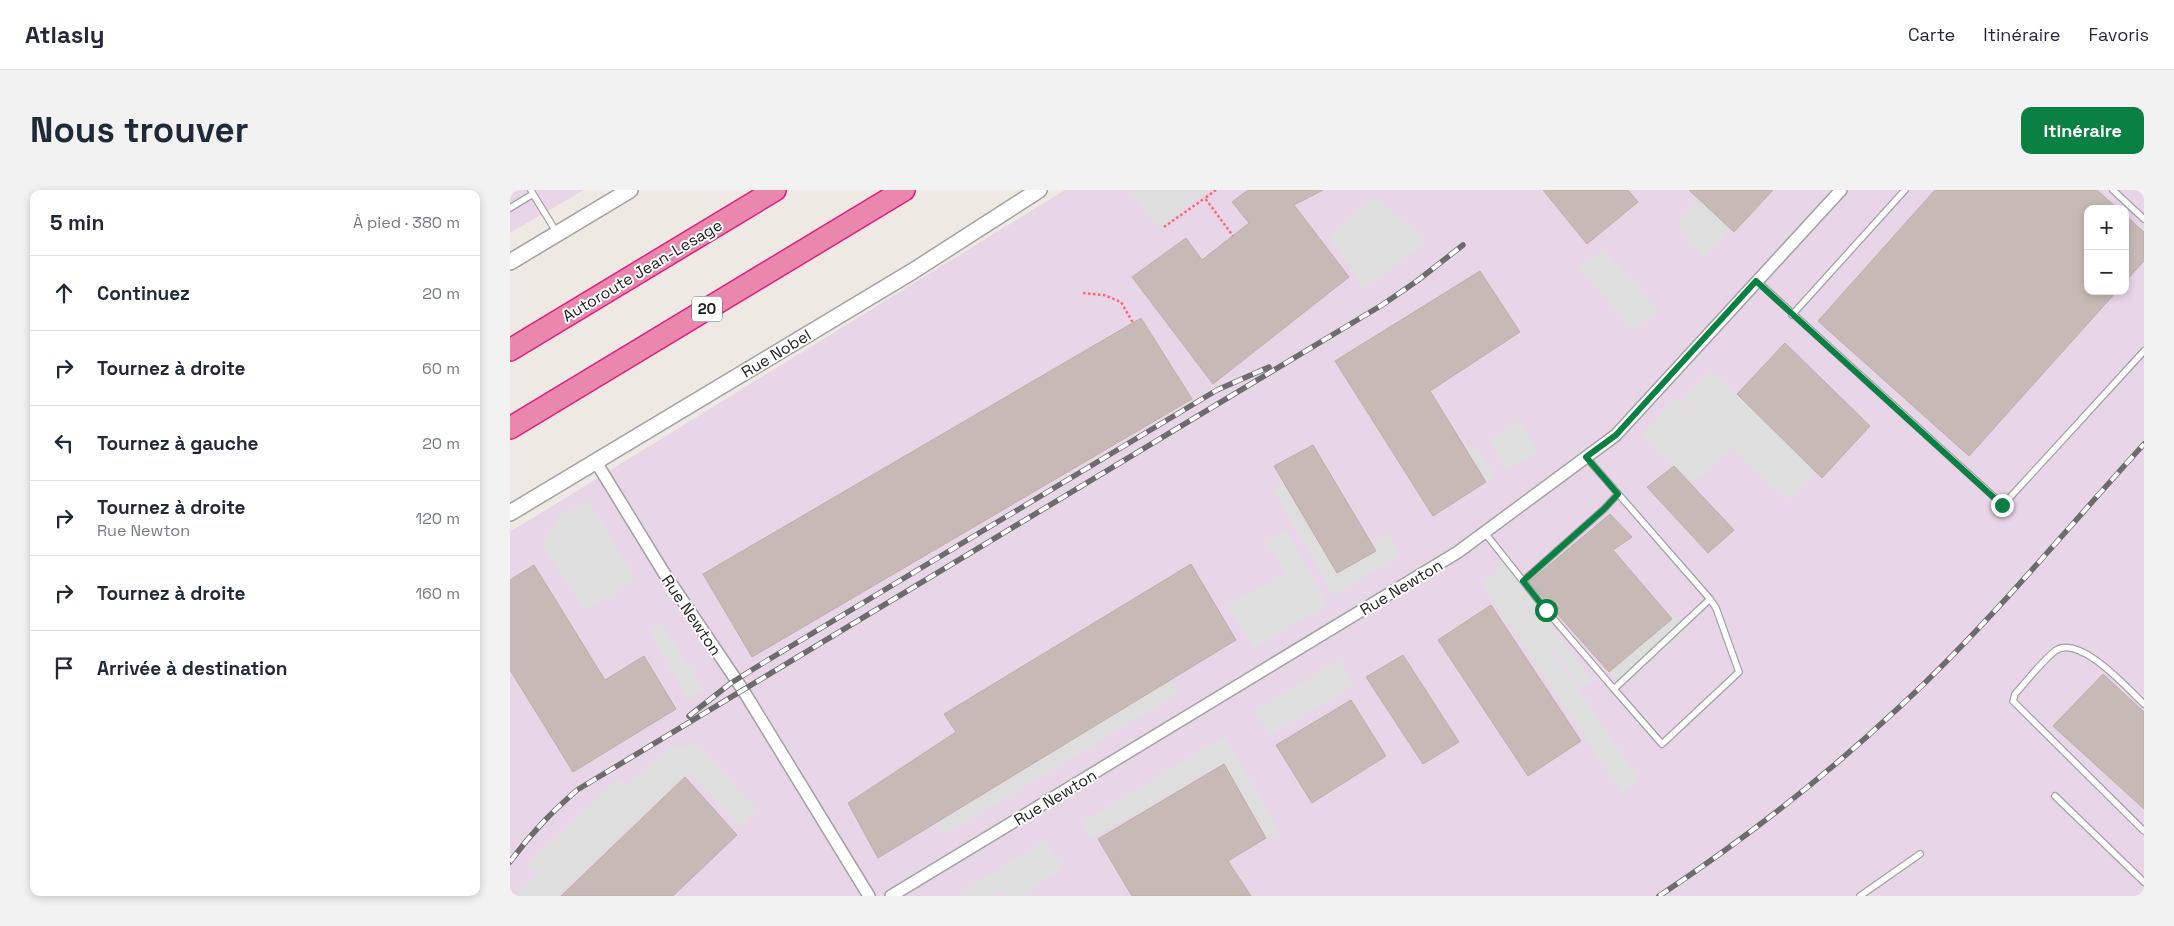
<!DOCTYPE html>
<html lang="fr">
<meta charset="utf-8">
<style>
:root{--surface:#fff;--page:#f2f2f3;--text:#1f2937;--muted:#747a83;--line:#e0e1e3;--accent:#0b8043}
body{margin:0;font-family:"Space Grotesk",sans-serif;background:var(--page);color:var(--text)}
.controls{position:absolute;right:15px;top:15px;display:grid;overflow:hidden;border-radius:10px;box-shadow:0 2px 8px #0003}
.controls button{width:45px;height:45px;display:grid;place-items:center;padding:0;border:0;border-bottom:1px solid var(--line);background:var(--surface);color:var(--text);font:25px sans-serif}
.stop{position:absolute;width:15px;height:15px;margin:-11px;border:4px solid #0b8043;border-radius:50%;background:#fff}
.stop.end{background:#0b8043;border-color:#fff;box-shadow:0 1px 5px #0008}
.list{margin:0;padding:0;list-style:none}
h2{display:flex;justify-content:space-between;align-items:center;height:65px;margin:0;padding:0 20px;font-size:21px}
h2 small{font-size:16px;font-weight:400;color:var(--muted)}
.list li{display:grid;grid-template-columns:32px 1fr auto;gap:15px;align-items:center;box-sizing:border-box;height:75px;padding:0 20px;border-top:1px solid var(--line)}
.list b{display:block;font-size:19px;white-space:nowrap}
.list p{margin:0;font-size:16px;white-space:nowrap;color:var(--muted)}
.list em{font-size:16px;font-style:normal;color:var(--muted)}
.icon{flex:none;width:28px;height:28px;fill:none;stroke:currentColor;stroke-width:2;stroke-linecap:round;stroke-linejoin:round}
.map{position:relative;flex:none;width:1634px;height:706px;overflow:hidden;border-radius:10px}
header{display:flex;align-items:center;gap:30px;box-sizing:border-box;height:70px;padding:0 25px;background:var(--surface);border-bottom:1px solid var(--line)}
header strong{font-size:24px}
nav{display:flex;gap:28px;margin-inline-start:auto;font-size:18px}
.intro{display:flex;align-items:center;justify-content:space-between;box-sizing:border-box;height:120px;padding:0 30px}
h1{margin:0;font-size:35px}
.button{padding:12px 22px;border-radius:10px;background:var(--accent);color:#fff;font-size:18px;font-weight:700}
main{display:flex;gap:30px;padding:0 30px}
aside{flex:1;background:var(--surface);border-radius:10px;box-shadow:0 2px 8px #0003}
.map>svg:first-child{display:block}
.industrial{fill:#e8d5e8;fill-rule:evenodd}
.parking{fill:#dedede}
.building{fill:#c7bab6;stroke:#c1aca5}
.lines{fill:none;stroke-linecap:round;stroke-linejoin:round}
.service-casing{stroke:#a2a2a2;stroke-width:8}
.minor-casing{stroke:#a2a2a2;stroke-width:14}
.tertiary-casing{stroke:#a2a2a2;stroke-width:18}
.motorway-casing{stroke:#df1e84;stroke-width:24}
.path{stroke:#fe6572;stroke-width:2.5;stroke-dasharray:2.5 2.5;stroke-linecap:butt}
.service{stroke:#fff;stroke-width:5.5}
.minor{stroke:#fff;stroke-width:11}
.tertiary{stroke:#fff;stroke-width:15}
.motorway{stroke:#e988ac;stroke-width:21}
.rail-casing{stroke:#6c6c6c;stroke-width:5.5}
.rail{stroke:#fff;stroke-width:4;stroke-dasharray:11;stroke-linecap:butt}
.route{stroke:#0b8043;stroke-width:6}
.labels{text-anchor:middle;stroke-width:4;stroke-linejoin:round;paint-order:stroke}
.shield{fill:#fff;stroke:#626262;stroke-width:1}
.shield-label{font-size:15px;font-weight:bold;fill:#1e1e1e}
.street-label{font-size:16px;fill:#1e1e1e;stroke:#fff}
</style>
<header>
<strong>Atlasly</strong>
<nav><a>Carte</a><a>Itinéraire</a><a>Favoris</a></nav>
</header>
<div class="intro"><h1>Nous trouver</h1><a class="button">Itinéraire</a></div>
<main>
<aside>
<h2>5 min<small>À pied · 380 m</small></h2>
<ul class="list">
<li><svg class="icon" aria-label="ahead" viewBox="0 0 24 24"><path d="M12 20V5M6 11l6-6 6 6"/></svg><div><b>Continuez</b></div><em>20 m</em></li>
<li><svg class="icon" aria-label="right" viewBox="0 0 24 24"><path d="M7 20v-9h11M14 6l5 5-5 5"/></svg><div><b>Tournez à droite</b></div><em>60 m</em></li>
<li><svg class="icon" aria-label="left" viewBox="0 0 24 24"><path d="M17 20v-9H6M10 6l-5 5 5 5"/></svg><div><b>Tournez à gauche</b></div><em>20 m</em></li>
<li><svg class="icon" aria-label="right" viewBox="0 0 24 24"><path d="M7 20v-9h11M14 6l5 5-5 5"/></svg><div><b>Tournez à droite</b><p>Rue Newton</p></div><em>120 m</em></li>
<li><svg class="icon" aria-label="right" viewBox="0 0 24 24"><path d="M7 20v-9h11M14 6l5 5-5 5"/></svg><div><b>Tournez à droite</b></div><em>160 m</em></li>
<li><svg class="icon" aria-label="arrive" viewBox="0 0 24 24"><path d="M6 21V4h12l-3 4 3 4H6"/></svg><div><b>Arrivée à destination</b></div></li>
</ul>
</aside>
<div class="map">
<svg width="1634" height="706" viewBox="0 0 1634 706">
<rect width="100%" height="100%" fill="#efe9e3"/>
<path class="industrial" d="M 0,0 L 74,0 L 0,43 Z
M 555,0 L 1634,0 L 1634,706 L 0,706 L 0,342 ZM 1578,19 L 1615,19 L 1615,101 L 1578,101 Z"/>
<path class="parking" d="M 619,0 L 699,0 L 649,38 Z
M 1191,6 L 1226,35 L 1194,68 L 1166,34 Z
M 865,7 L 917,51 L 854,99 L 818,47 Z
M 1093,60 L 1150,121 L 1125,141 L 1067,77 Z
M 1201,180 L 1309,280 L 1277,310 L 1222,258 L 1197,281 L 1182,292 L 1131,246 L 1165,207 L 1185,224 L 1172,211 Z
M 1008,230 L 1029,262 L 997,280 L 979,250 Z
M 965,255 L 985,286 L 976,296 L 953,262 Z
M 778,291 L 829,374 L 879,343 L 891,365 L 824,406 L 762,298 Z
M 79,311 L 126,390 L 75,421 L 32,355 L 49,326 Z
M 776,339 L 818,414 L 744,458 L 716,416 L 776,383 L 755,351 Z
M 994,369 L 1083,492 L 1071,498 L 1027,437 L 1130,591 L 1112,603 L 971,394 L 988,382 L 984,376 Z
M 1163,423 L 1179,438 L 1114,496 L 1098,481 Z
M 152,434 L 195,501 L 178,509 L 139,441 Z
M 830,469 L 845,495 L 761,545 L 743,522 Z
M 655,482 L 669,503 L 433,646 L 420,626 Z
M 715,546 L 770,643 L 755,652 L 707,576 L 628,624 L 580,649 L 571,633 Z
M 187,554 L 247,619 L 231,638 L 178,582 L 48,706 L 5,706 L 27,684 L 17,675 L 108,588 L 116,596 L 158,559 Z
M 536,650 L 553,678 L 512,706 L 496,706 L 493,701 L 486,706 L 444,706 Z"/>
<path class="building" d="M 738,0 L 813,0 L 784,15 L 839,87 L 703,194 L 622,87 L 676,48 L 692,70 L 739,33 L 722,12 Z
M 1033,0 L 1118,0 L 1128,12 L 1077,54 Z
M 1179,0 L 1263,0 L 1224,42 Z
M 1425,0 L 1587,0 L 1608,19 L 1578,19 L 1578,101 L 1607,101 L 1459,266 L 1308,131 Z
M 1615,25 L 1634,42 L 1634,71 L 1615,92 Z
M 970,81 L 1010,142 L 920,201 L 976,292 L 923,326 L 825,171 Z
M 631,128 L 682,209 L 242,467 L 193,384 Z
M 1275,153 L 1360,236 L 1312,288 L 1227,204 Z
M 803,255 L 866,361 L 827,383 L 764,276 Z
M 1164,276 L 1224,340 L 1198,363 L 1137,297 Z
M 1100,324 L 1122,347 L 1103,360 L 1162,429 L 1099,482 L 1019,392 Z
M 681,374 L 726,450 L 368,668 L 338,613 L 446,542 L 434,524 Z
M 24,375 L 95,490 L 134,466 L 166,519 L 63,582 L 0,480 L 0,390 Z
M 981,415 L 1071,551 L 1018,586 L 928,450 Z
M 893,465 L 949,552 L 913,574 L 856,487 Z
M 1593,484 L 1634,522 L 1634,619 L 1543,536 Z
M 841,510 L 876,566 L 802,613 L 766,555 Z
M 714,574 L 756,648 L 718,671 L 741,706 L 622,706 L 588,649 Z
M 175,587 L 227,645 L 163,706 L 51,706 Z"/>
<g class="lines">
<g class="service-casing">
<path id="service" d="M 1603,0 L 1634,29
M 23,4 L 47,43
M 0,18 L 23,4 L 21,0
M 1247,91 L 1493,315 L 1634,161
M 1282,125 L 1395,0
M 1076,267 L 1200,409 L 1206,418 L 1229,482 L 1152,554 L 1104,499
M 975,343 L 1036,420 L 1104,499 L 1200,409
M 1013,391 L 1094,319 L 1108,304
M 1634,514 C 1618,499 1569,443 1545,461 C 1530,473 1518,490 1505,504 L 1503,511 L 1634,641
M 1545,606 L 1634,692
M 1350,706 L 1410,664"/>
</g>
<g class="minor-casing">
<path id="minor" d="M 86,272 L 154,383 L 233,500 L 359,706
M 381,706 L 948,362 L 1106,245 L 1331,0"/>
</g>
<g class="tertiary-casing">
<path id="tertiary" d="M 0,72 L 120,0
M 0,323 L 403,81 L 529,0"/>
</g>
<g class="motorway-casing">
<path id="motorway" d="M 0,160 L 265,0
M 0,238 L 394,0"/>
</g>
<path class="path" d="M 706,0 L 695,8 L 723,46
M 654,37 L 695,8
M 573,103 L 594,105 L 611,112 L 623,133"/>
<use href="#service" class="service"/>
<use href="#minor" class="minor"/>
<use href="#tertiary" class="tertiary"/>
<use href="#motorway" class="motorway"/>
<g class="rail-casing">
<path id="rail" d="M 179,526 L 221,493 L 253,473 L 707,200 L 759,177
M 0,672 C 21,643 41,623 67,600 L 872,115 L 907,91 L 953,55
M 1149,706 C 1232,651 1311,590 1384,522 C 1474,440 1552,344 1634,254"/>
</g>
<use href="#rail" class="rail"/>
</g>
<g class="lines">
<path class="route" d="M 1036,420 L 1013,391 L 1094,319 L 1108,304 L 1076,267 L 1106,245 L 1246,91 L 1492,315"/>
</g>
<g class="labels">
<rect class="shield" x="182" y="106.5" width="30" height="25" rx="4"/>
<g class="shield-label">
<text x="197" y="124">20</text>
</g>
<g class="street-label">
<text transform="translate(132 80) rotate(-31)" y="6">Autoroute Jean-Lesage</text>
<text transform="translate(266 163) rotate(-31)" y="6">Rue Nobel</text>
<text transform="translate(891 397) rotate(-31)" y="6">Rue Newton</text>
<text transform="translate(182 425) rotate(56)" y="6">Rue Newton</text>
<text transform="translate(545 607) rotate(-31)" y="6">Rue Newton</text>
</g>
</g>
</svg>
<div class="controls">
<button>+</button>
<button>−</button>
</div>
<div class="stop" style="left:1036px;top:420px"></div>
<div class="stop end" style="left:1492px;top:315px"></div>
</div>
</main>
